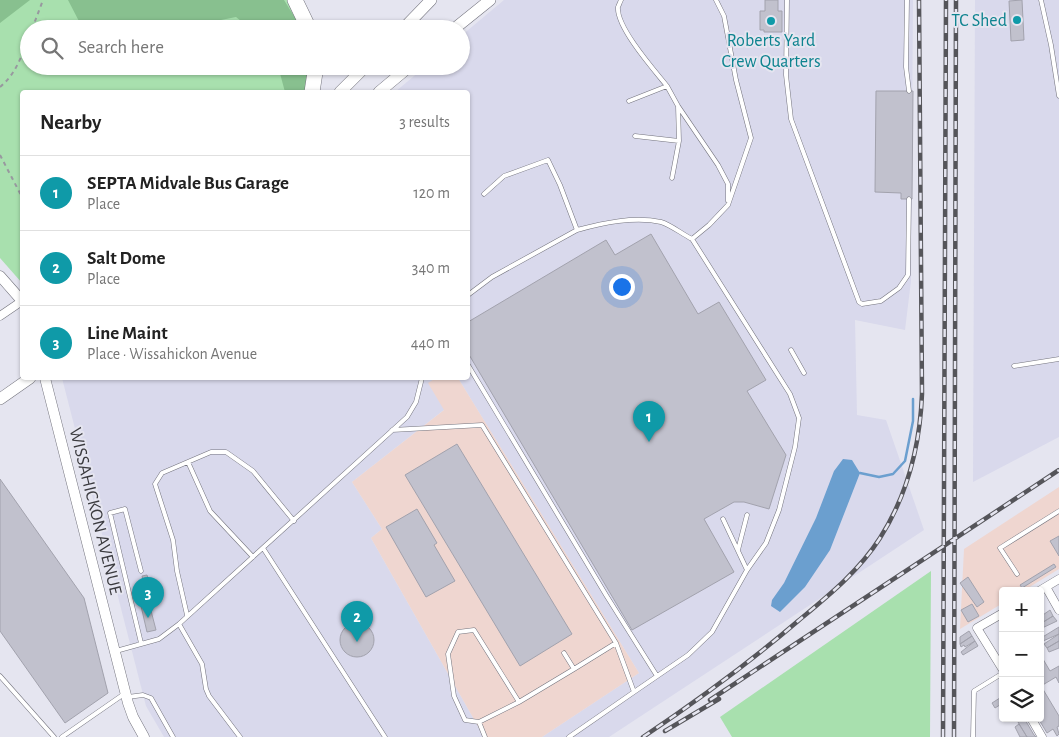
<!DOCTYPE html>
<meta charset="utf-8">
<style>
:root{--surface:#fff;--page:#f6f6f6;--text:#222;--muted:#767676;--line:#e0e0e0;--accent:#7c3aed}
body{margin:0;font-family:"Alegreya Sans",sans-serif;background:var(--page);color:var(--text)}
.controls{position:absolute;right:15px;bottom:15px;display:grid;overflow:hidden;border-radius:5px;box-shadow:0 1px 4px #0004}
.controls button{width:45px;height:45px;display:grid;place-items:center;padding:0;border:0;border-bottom:1px solid var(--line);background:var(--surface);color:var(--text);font:25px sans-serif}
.you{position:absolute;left:621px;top:286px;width:18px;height:18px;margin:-12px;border:4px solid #fff;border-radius:50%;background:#1a73e8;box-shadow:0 0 0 8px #1a73e833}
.badge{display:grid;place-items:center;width:32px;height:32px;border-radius:50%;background:var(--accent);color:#fff;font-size:16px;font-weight:700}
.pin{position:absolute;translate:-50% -41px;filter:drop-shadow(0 1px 2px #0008)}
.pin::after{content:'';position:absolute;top:26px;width:18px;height:15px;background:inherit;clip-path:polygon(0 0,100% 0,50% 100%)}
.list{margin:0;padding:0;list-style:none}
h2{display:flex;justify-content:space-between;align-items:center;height:65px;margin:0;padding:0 20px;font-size:21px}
h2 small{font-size:16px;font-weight:400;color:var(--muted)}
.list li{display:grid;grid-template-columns:32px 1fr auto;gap:15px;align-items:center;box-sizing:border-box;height:75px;padding:0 20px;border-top:1px solid var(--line)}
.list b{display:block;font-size:19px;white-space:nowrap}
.list p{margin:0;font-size:16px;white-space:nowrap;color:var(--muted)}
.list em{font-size:16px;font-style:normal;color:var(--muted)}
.icon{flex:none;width:28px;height:28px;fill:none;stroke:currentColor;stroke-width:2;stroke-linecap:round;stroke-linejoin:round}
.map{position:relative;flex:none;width:1059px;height:737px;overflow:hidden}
.search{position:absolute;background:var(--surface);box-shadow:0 1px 4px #0004;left:20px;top:20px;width:450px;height:55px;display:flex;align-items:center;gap:12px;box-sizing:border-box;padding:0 18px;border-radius:28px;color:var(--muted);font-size:19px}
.panel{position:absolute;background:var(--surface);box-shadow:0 1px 4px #0004;left:20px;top:90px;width:450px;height:290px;border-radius:5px}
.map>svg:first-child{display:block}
.built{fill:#d9d9ec}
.industrial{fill:#efd6d0}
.green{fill:#a8e0ae}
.forest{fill:#88c08f}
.water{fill:#6b9fcf}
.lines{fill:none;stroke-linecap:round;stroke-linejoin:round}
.stream{stroke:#6b9fcf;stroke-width:2.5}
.building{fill:#c1c1cd;stroke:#a2a2ad}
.service-casing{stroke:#73737d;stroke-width:5}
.minor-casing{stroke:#73737d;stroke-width:9}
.tertiary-casing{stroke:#73737d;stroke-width:11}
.secondary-casing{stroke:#73737d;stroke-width:12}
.motorway-casing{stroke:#73737d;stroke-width:16}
.path{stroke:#98989f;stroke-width:2;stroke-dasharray:4 4;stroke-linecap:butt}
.service{stroke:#fff;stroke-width:4}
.minor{stroke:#fff;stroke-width:8}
.tertiary{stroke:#fff;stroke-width:10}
.secondary{stroke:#fff;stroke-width:11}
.motorway{stroke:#fff;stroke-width:15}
.rail-casing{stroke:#55555a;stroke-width:4.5}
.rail{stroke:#e5e5f0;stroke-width:2.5;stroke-dasharray:8;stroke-linecap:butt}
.culture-dot{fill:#0f9aa8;stroke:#e5e5f0;stroke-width:2}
.labels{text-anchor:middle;stroke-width:4;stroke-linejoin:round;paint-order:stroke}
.culture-label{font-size:18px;fill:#0d838f;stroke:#e5e5f0;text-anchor:end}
.street-label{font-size:18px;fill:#3b3b3f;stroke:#e5e5f0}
</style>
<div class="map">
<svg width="1059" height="737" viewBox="0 0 1059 737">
<rect width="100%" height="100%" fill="#e5e5f0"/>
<path class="built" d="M 504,0 L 913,0 L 911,281 L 905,330 L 855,320 L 857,415 L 886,420 L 924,530 L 609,737 L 542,737 L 639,673 L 458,378 L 468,378 L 468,92 L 395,92 L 426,66 L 461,66 L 461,36 Z
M 975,0 L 1059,0 L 1059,437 L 973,482 Z
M 62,378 L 436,378 L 429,383 L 445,409 L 352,482 L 382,529 L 371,538 L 484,737 L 164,737 L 146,706 Z"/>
<path class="industrial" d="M 436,378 L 458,378 L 639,673 L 542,737 L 484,737 L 371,538 L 382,529 L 352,482 L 444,410 L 428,383 Z
M 1059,487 L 1059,569 L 1023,591 L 1003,591 L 1003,603 L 960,629 L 964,549 Z"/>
<path class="green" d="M 0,0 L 290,0 L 306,29 L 29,29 L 29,66 L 312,66 L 308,92 L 22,92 L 22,283 L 0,258 Z
M 931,571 L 930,737 L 732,737 L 720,717 Z"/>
<path class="forest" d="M 0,0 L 30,0 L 0,23 Z
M 68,0 L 284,0 L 302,29 L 251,29 L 236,17 L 201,24 L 148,29 L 83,29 Z
M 278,66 L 311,66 L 306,92 L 285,92 Z"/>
<path class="water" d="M 843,459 L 852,460 L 860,473 L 830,550 L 805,587 L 780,612 L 771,606 L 772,600 L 784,583 L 816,518 L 834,471 Z"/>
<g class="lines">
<path class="stream" d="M 860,473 L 879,477 L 893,474 L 905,461 L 913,421 L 913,399"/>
</g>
<path class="building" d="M 765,0 L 778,0 L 778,11 L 782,11 L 782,32 L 764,32 L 764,30 L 760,30 L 760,11 L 765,11 Z
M 1022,0 L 1024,40 L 1011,41 L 1009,1 Z
M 876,91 L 913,91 L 912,199 L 901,199 L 901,193 L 875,192 Z
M 651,234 L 698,314 L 719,302 L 766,380 L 747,391 L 786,455 L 769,509 L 744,502 L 734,502 L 704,519 L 734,572 L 632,630 L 468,353 L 468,322 L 606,240 L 615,255 Z
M 457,444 L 572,634 L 520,666 L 405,475 Z
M 0,479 L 84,598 L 108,693 L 65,723 L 0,631 Z
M 417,509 L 437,543 L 434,545 L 455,581 L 426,597 L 386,527 Z
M 1059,536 L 1059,556 L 1050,541 Z
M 1054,564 L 1056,567 L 1022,588 L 1020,585 Z
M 147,575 L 153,597 L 148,598 L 142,576 Z
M 968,577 L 984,602 L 977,607 L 960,583 Z
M 149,603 L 156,630 L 147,632 L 141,606 Z
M 972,604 L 979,616 L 968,622 L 961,610 Z
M 1050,610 L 1053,616 L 1040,624 L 1040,617 Z
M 1053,616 L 1057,621 L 1040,629 L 1040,624 Z
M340 640a17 17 0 1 1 34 0a17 17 0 1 1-34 0Z
M 1059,627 L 1059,634 L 1043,641 L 1041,638 Z
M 969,631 L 972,636 L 960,644 L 960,637 Z
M 1059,634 L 1059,641 L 1047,648 L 1044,644 Z
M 972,636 L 975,641 L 965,647 L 964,645 L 961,647 L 960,644 Z
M 975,641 L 978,646 L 963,655 L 961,652 Z
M 1059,641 L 1059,648 L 1049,652 L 1047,648 Z
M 1040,654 L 1050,671 L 1059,666 L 1059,683 L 1056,677 L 1041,686 L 1059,716 L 1059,726 L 1057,727 L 1059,734 L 1057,736 L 1053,729 L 1047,733 L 1038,718 L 1040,718 Z
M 1003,696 L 1003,703 L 995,708 L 992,703 Z
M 1024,718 L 1034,735 L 1036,737 L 1027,737 L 1018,722 Z
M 1019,724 L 1027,737 L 1020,737 L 1015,727 Z"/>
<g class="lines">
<g class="service-casing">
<path id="service" d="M 621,0 C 620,2 619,5 618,7 C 616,27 654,70 667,86
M 787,0 L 786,75 L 791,119 L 859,302 L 862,304 L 881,301 L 899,288 L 908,275 L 909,199
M 907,0 L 906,67 L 909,91
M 1041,0 L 1051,45 L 1059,96
M 629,101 L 667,86 L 678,106 L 679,141
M 678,106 L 718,165 L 728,184 L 728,201
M 635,136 L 679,141 L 672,178
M 577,230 C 603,223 634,216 661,222 C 671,225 682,234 692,239 L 709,225 L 728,205 L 751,138 L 736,80 L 724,16 L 716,0
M 692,239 L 790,394 L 799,418 L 795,447 L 779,510 L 766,543 L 747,570 L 723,519
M 468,295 L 492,277 L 577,230 L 560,185 L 548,160 L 504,176 L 484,194
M 791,350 L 804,373
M 468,365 L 606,595 L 657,676
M 1014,366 L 1059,359
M 392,430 L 482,425 L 616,643
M 188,462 L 210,511 L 253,557
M 263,548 L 385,737
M 738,550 L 747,515
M 1017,574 L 1000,548 L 1059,511
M 187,615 L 177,571 L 173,540 L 155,484 L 162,473 L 211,452 L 226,452 L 253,471 L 294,521
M 179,624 L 202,664 L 206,689 L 209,696 L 240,737
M 141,643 L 110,513 L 125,509 L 141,571
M 116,651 L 159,639 L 179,624 L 407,417 L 416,402 L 422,378
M 564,653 L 574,669 L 616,643 L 634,692 L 688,655 L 712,632 L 747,570
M 0,676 L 54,737
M 128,697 L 143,695 L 151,698 L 173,737
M 519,702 L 479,722 L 465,720 L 454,696 L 448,654 L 458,632 L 474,630 L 519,702 L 574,669
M 479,722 L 485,737
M 62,737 L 124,694
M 569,737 L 634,692
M 973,737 L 974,691 L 1003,673"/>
</g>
<g class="minor-casing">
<path id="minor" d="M 0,316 L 22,301
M 1046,587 L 1059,610
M 1039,591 L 1059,579
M 1003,613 L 977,628 L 1003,670
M 1031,718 L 1042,737"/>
</g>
<g class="tertiary-casing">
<path id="tertiary" d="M 0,276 L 22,301
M 45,378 L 128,703 L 133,717 L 144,737"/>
</g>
<g class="secondary-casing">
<path id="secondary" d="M 403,29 L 431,0
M 454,29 L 490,0
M 340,92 L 366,66
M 379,92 L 410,66
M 0,399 L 30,378"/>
</g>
<g class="motorway-casing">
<path id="motorway" d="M 295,0 L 309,29
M 312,92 L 316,66"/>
</g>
<path class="path" d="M 32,29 L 43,0
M 0,87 C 16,74 22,55 29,37
M 0,155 L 22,197"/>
<use href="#service" class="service"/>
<use href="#minor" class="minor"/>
<use href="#tertiary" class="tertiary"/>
<use href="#secondary" class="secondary"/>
<use href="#motorway" class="motorway"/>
<g class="rail-casing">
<path id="rail" d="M 710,700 L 1059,470
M 665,731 L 719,699
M 643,737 C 697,701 749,663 798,621 C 828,596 859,571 880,538 C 908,494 920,445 922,394 L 919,0
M 943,737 L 946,0
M 954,737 L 956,0"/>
</g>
<use href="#rail" class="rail"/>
</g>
<g class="culture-dot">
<circle cx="1017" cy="20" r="5"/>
<circle cx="771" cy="21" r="5"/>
</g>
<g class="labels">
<g class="culture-label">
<text x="1007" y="26">TC Shed</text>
<text x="771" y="46" text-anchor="middle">Roberts Yard<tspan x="771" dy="21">Crew Quarters</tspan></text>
</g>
<g class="street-label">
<text transform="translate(96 511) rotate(76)" y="6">WISSAHICKON AVENUE</text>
</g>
</g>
</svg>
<div class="controls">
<button>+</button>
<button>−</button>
<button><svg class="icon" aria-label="layers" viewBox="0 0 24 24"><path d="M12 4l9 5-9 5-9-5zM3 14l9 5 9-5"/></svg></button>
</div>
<div class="you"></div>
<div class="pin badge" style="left:649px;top:442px;background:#0f9aa8">1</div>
<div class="pin badge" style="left:357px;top:642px;background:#0f9aa8">2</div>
<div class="pin badge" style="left:148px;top:618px;background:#0f9aa8">3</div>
<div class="search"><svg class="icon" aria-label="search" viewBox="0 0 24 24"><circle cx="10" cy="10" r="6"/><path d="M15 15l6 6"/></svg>Search here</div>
<section class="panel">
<h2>Nearby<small>3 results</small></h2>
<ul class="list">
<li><span class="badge" style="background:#0f9aa8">1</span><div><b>SEPTA Midvale Bus Garage</b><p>Place</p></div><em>120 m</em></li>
<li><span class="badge" style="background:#0f9aa8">2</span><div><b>Salt Dome</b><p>Place</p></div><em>340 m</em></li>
<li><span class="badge" style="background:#0f9aa8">3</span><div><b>Line Maint</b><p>Place · Wissahickon Avenue</p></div><em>440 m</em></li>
</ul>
</section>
</div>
